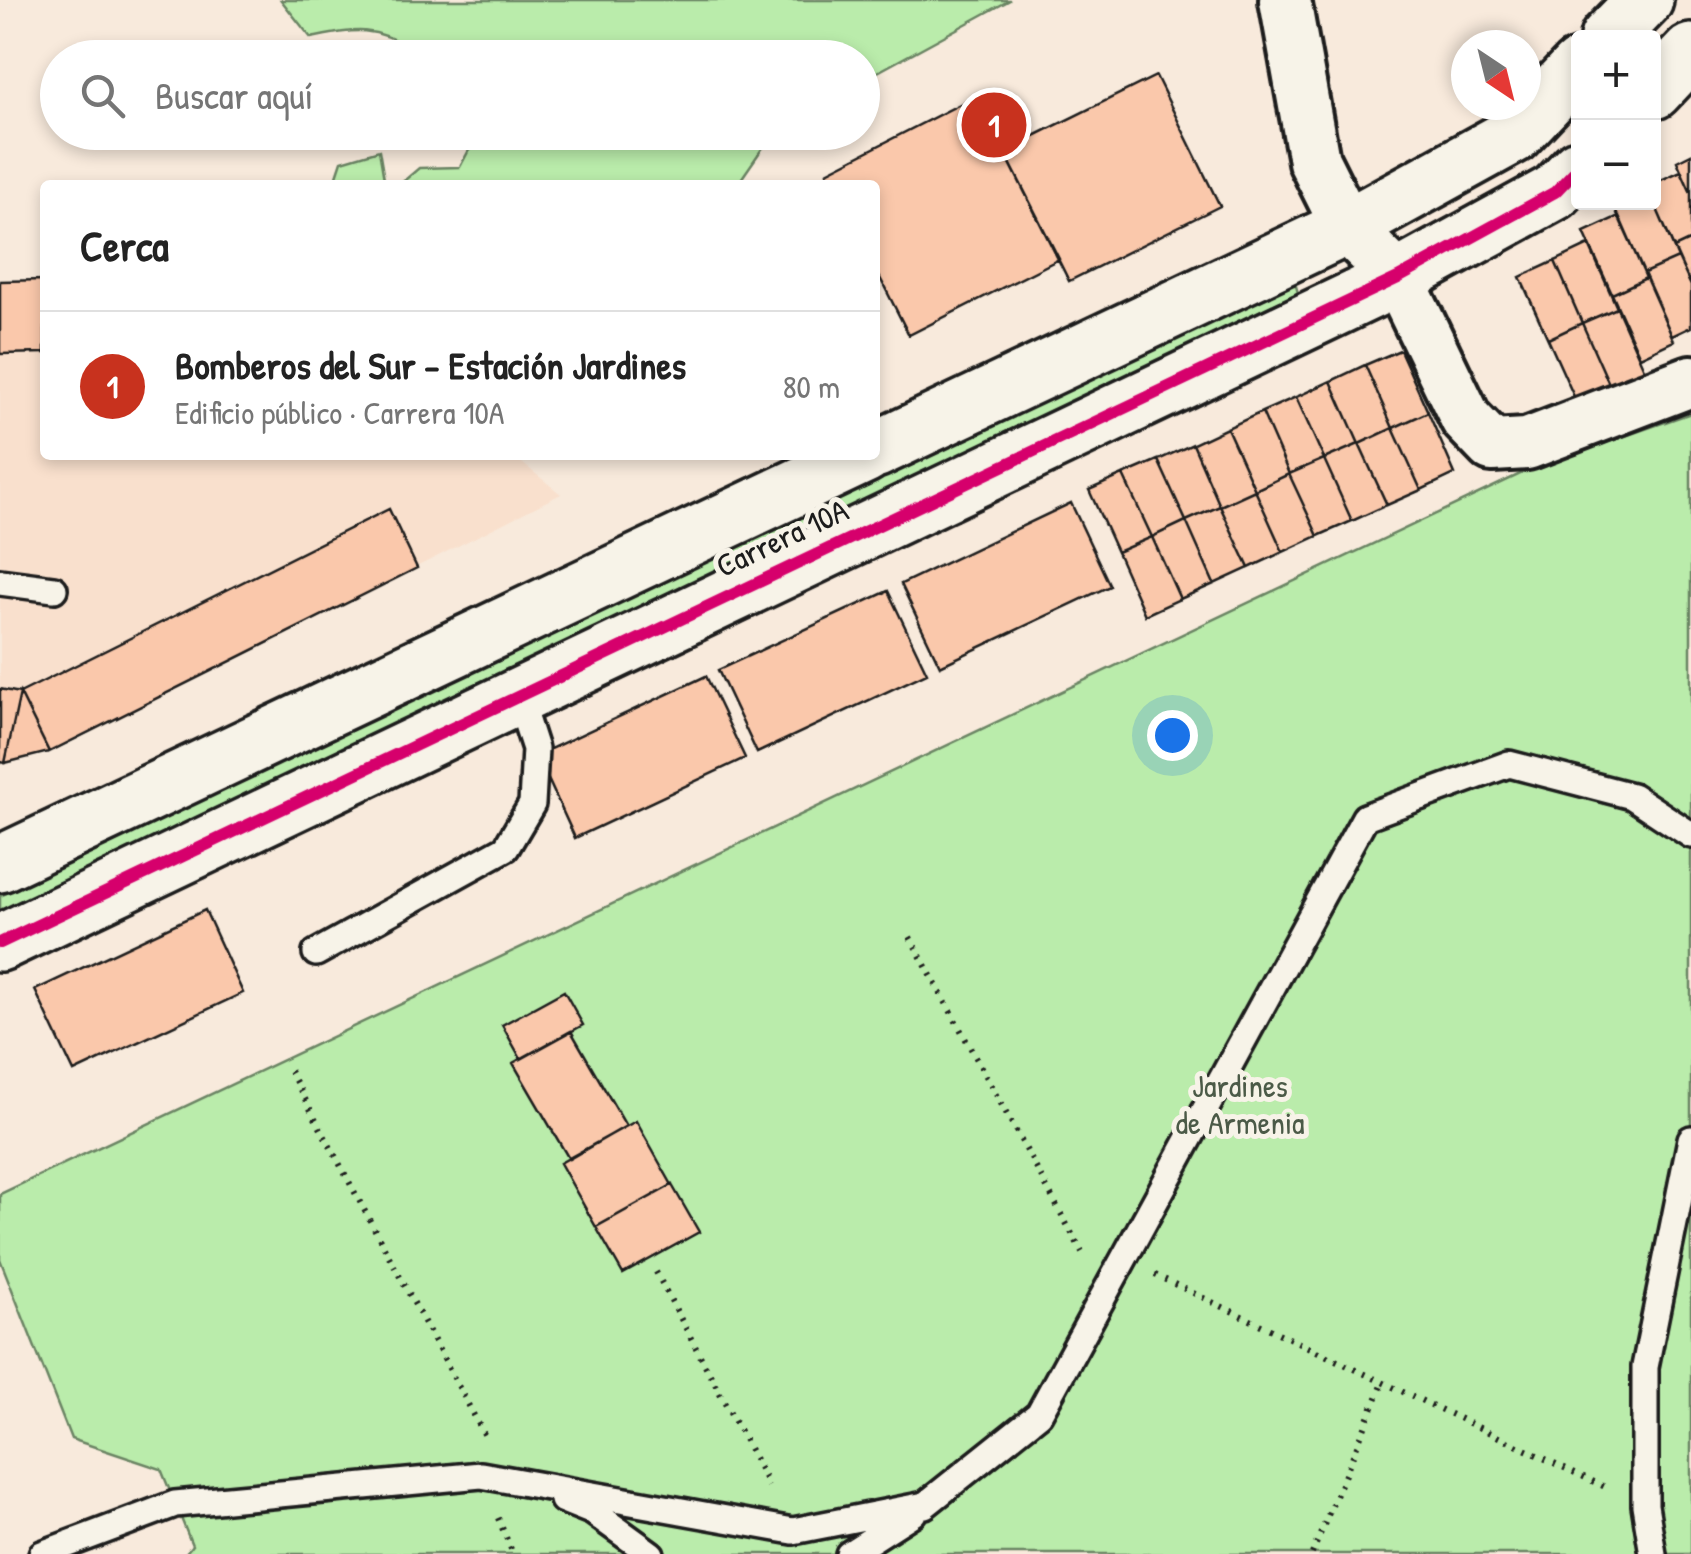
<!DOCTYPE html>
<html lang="es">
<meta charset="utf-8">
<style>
:root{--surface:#fff;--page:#f6f6f6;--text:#222;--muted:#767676;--line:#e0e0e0;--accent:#c8321e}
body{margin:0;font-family:"Patrick Hand",sans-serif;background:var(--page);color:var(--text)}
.controls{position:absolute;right:30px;top:30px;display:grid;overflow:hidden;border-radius:10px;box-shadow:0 5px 15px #0003}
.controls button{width:90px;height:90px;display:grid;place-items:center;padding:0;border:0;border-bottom:2px solid var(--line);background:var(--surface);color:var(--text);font:50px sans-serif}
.compass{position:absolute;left:1451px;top:30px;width:90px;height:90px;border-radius:50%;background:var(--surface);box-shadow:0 5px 15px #0003;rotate:145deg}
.you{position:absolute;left:1172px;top:735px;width:35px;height:35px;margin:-25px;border:8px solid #fff;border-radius:50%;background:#1a73e8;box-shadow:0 0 0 15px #1a73e833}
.badge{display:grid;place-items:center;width:65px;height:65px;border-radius:50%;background:var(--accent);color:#fff;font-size:32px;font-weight:700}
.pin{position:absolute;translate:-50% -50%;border:5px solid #fff;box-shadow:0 2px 10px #0006}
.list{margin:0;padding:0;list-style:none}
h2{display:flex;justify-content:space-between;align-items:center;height:130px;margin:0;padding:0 40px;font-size:42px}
h2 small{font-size:32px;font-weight:400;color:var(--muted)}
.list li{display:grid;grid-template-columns:65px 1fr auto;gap:30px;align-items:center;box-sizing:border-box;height:150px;padding:0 40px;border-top:2px solid var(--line)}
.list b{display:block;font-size:38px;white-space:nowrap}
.list p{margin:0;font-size:32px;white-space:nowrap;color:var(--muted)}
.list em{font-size:32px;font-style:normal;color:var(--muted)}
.icon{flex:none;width:55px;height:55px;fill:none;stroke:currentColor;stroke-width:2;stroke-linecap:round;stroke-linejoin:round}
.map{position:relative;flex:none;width:1691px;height:1554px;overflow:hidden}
.search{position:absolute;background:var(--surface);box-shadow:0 5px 15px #0003;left:40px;top:40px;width:840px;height:110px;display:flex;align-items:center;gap:25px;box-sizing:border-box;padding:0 35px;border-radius:55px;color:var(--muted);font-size:38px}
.panel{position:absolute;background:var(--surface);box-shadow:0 5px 15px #0003;left:40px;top:180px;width:840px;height:280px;border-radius:10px}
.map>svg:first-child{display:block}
.built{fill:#f9e0cd}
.green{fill:#baecab;stroke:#6b8464;stroke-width:2.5}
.building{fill:#fac8ab;stroke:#1c1c1c;stroke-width:2.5}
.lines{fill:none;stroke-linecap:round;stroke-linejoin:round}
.service-casing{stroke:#1c1c1c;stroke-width:32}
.minor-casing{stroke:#1c1c1c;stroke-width:58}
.tertiary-casing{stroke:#1c1c1c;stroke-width:62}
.path{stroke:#1c1c1c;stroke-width:6;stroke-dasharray:2.5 8;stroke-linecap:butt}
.service{stroke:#f7f3e8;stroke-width:25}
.minor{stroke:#f7f3e8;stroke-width:50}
.tertiary{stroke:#f7f3e8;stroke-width:55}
.cycleway-casing{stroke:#f7f3e8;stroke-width:19}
.cycleway{stroke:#d6006c;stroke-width:12}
.labels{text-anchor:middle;stroke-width:10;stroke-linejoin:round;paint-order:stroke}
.street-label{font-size:32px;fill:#1c1c1c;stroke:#f7f3e8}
.park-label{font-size:32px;fill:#4b5a47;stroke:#f7f3e8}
</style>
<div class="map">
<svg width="1691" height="1554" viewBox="0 0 1691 1554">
<rect width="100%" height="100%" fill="#f8eadc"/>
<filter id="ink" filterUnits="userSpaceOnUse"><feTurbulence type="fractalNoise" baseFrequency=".01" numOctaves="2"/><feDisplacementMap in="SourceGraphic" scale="20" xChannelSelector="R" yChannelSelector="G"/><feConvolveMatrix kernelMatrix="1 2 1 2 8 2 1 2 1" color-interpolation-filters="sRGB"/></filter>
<g filter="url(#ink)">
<path class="built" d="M 45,280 L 45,455 L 512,455 L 561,494 L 49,752 L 0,762 L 0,281 Z"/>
<path class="green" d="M 281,0 L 1010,0 L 863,80 L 862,58 L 407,57 L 410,49 C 375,24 352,30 311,38 Z
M 478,133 L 478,132 L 773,133 L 737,185 L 399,185 L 419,168 L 460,167 Z
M 379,150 L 385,185 L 334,185 L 342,161 Z
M 1294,279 L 1298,293 L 0,914 L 0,896 Z
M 1691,413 L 1691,1554 L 185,1554 L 192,1545 L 161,1469 L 71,1439 L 0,1259 L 0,1194 L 1533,468 Z"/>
<path class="building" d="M 1156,76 L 1220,206 L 1069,281 L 1004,151 Z
M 976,96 L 1059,259 L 909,335 L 875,268 L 875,185 L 833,185 L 827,172 Z
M 1691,154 L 1691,193 L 1677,161 Z
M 1681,171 L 1691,193 L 1691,240 L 1674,248 L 1654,202 L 1654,183 Z
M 1634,202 L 1654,202 L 1678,258 L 1644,273 L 1616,211 Z
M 1619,216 L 1646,278 L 1612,294 L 1584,232 Z
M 1691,240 L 1691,286 L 1674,248 Z
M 1589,245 L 1617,308 L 1582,323 L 1555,261 Z
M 1678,258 L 1691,286 L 1691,327 L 1672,336 L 1644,273 Z
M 1555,261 L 1582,323 L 1548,339 L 1520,277 Z
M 1646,278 L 1674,341 L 1640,357 L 1612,294 Z
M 45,280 L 45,353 L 0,354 L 0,281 Z
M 1617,308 L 1645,371 L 1610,386 L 1582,323 Z
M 1582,323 L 1610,386 L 1576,401 L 1548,339 Z
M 1400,350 L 1428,412 L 1393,428 L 1365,365 Z
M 1365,365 L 1393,428 L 1359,444 L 1331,381 Z
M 1331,381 L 1359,444 L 1324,459 L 1296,397 Z
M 1296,397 L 1324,459 L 1289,474 L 1262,412 Z
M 1262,412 L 1289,474 L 1255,490 L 1227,428 Z
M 1428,412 L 1455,474 L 1421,490 L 1393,428 Z
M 1227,428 L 1255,490 L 1220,506 L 1193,444 Z
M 1393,428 L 1421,490 L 1387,505 L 1359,444 Z
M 1193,444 L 1220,506 L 1186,521 L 1158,460 Z
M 1359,444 L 1387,505 L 1352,521 L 1324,459 Z
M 1324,459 L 1352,521 L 1318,536 L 1289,474 Z
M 1158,460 L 1186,521 L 1152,537 L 1123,475 Z
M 1289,474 L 1318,536 L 1283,552 L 1255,490 Z
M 1123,475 L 1152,537 L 1117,552 L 1089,490 Z
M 1255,490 L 1283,552 L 1249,568 L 1220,506 Z
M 1071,503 L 1110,586 L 940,666 L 901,584 Z
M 1220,506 L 1249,568 L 1214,584 L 1186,521 Z
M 389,509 L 417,568 L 49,752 L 20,693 Z
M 1186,521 L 1214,584 L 1180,599 L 1152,537 Z
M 1152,537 L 1180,599 L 1145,615 L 1117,552 Z
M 888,591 L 927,673 L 757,753 L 718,670 Z
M 706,676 L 745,758 L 575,838 L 537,755 Z
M 0,689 L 20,693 L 5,763 L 0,762 Z
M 20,693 L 49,752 L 5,763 Z
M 205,910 L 243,993 L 74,1072 L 35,990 Z
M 564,991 L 583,1025 L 521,1059 L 502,1025 Z
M 571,1031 L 626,1126 L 569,1159 L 513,1063 Z
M 636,1121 L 672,1185 L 596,1227 L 560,1163 Z
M 672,1185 L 699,1232 L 623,1274 L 596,1227 Z"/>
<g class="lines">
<g class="service-casing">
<path id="service" d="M 0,582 L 54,589
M 316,953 L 506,848 L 532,804 L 535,749 L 517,693
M 563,1500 L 593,1512 L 651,1554
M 42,1554 L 175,1504 L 481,1475 L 793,1531 L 925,1505 L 1039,1414 L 1365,817 L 1509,764 L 1632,796 L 1691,835
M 849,1554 L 913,1513
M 1653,1554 L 1645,1505 L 1645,1367 L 1691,1139"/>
</g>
<g class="minor-casing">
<path id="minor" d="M 1285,0 L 1314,161 L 1347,227 L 1398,278 L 1466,419 L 1492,446 L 1527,444 L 1691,381"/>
</g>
<g class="tertiary-casing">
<path id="tertiary" d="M 1608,38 L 1645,0
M 1654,91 L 1691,52
M 875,450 L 1347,227 L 1514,135 L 1578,68
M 0,864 L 865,455
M 0,943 L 1398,278 L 1555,192 L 1578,168"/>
</g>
<path class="path" d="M 910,937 L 1082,1252
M 290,1071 L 485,1436
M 656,1272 L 769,1486
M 1155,1275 L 1605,1487
M 498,1518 L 513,1554
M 1312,1554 L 1383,1383"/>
<use href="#service" class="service"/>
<use href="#minor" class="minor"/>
<use href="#tertiary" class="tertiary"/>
<g class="cycleway-casing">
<path id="cycleway" d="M 0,943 L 1398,278 L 1555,192 L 1578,168"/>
</g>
<use href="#cycleway" class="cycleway"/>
</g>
</g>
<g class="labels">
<g class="street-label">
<text transform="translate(782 538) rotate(-25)" y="11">Carrera 10A</text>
</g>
<g class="park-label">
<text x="1240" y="1097">Jardines<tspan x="1240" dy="37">de Armenia</tspan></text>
</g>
</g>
</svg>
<div class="controls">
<button>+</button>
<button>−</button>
</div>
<svg class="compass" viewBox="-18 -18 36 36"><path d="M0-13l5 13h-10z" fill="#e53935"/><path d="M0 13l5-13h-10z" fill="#767676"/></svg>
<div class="you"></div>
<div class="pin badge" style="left:994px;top:125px">1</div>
<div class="search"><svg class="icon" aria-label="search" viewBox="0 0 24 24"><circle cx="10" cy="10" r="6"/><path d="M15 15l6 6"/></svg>Buscar aquí</div>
<section class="panel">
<h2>Cerca<small></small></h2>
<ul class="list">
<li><span class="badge">1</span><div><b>Bomberos del Sur - Estación Jardines</b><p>Edificio público · Carrera 10A</p></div><em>80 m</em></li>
</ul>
</section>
</div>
